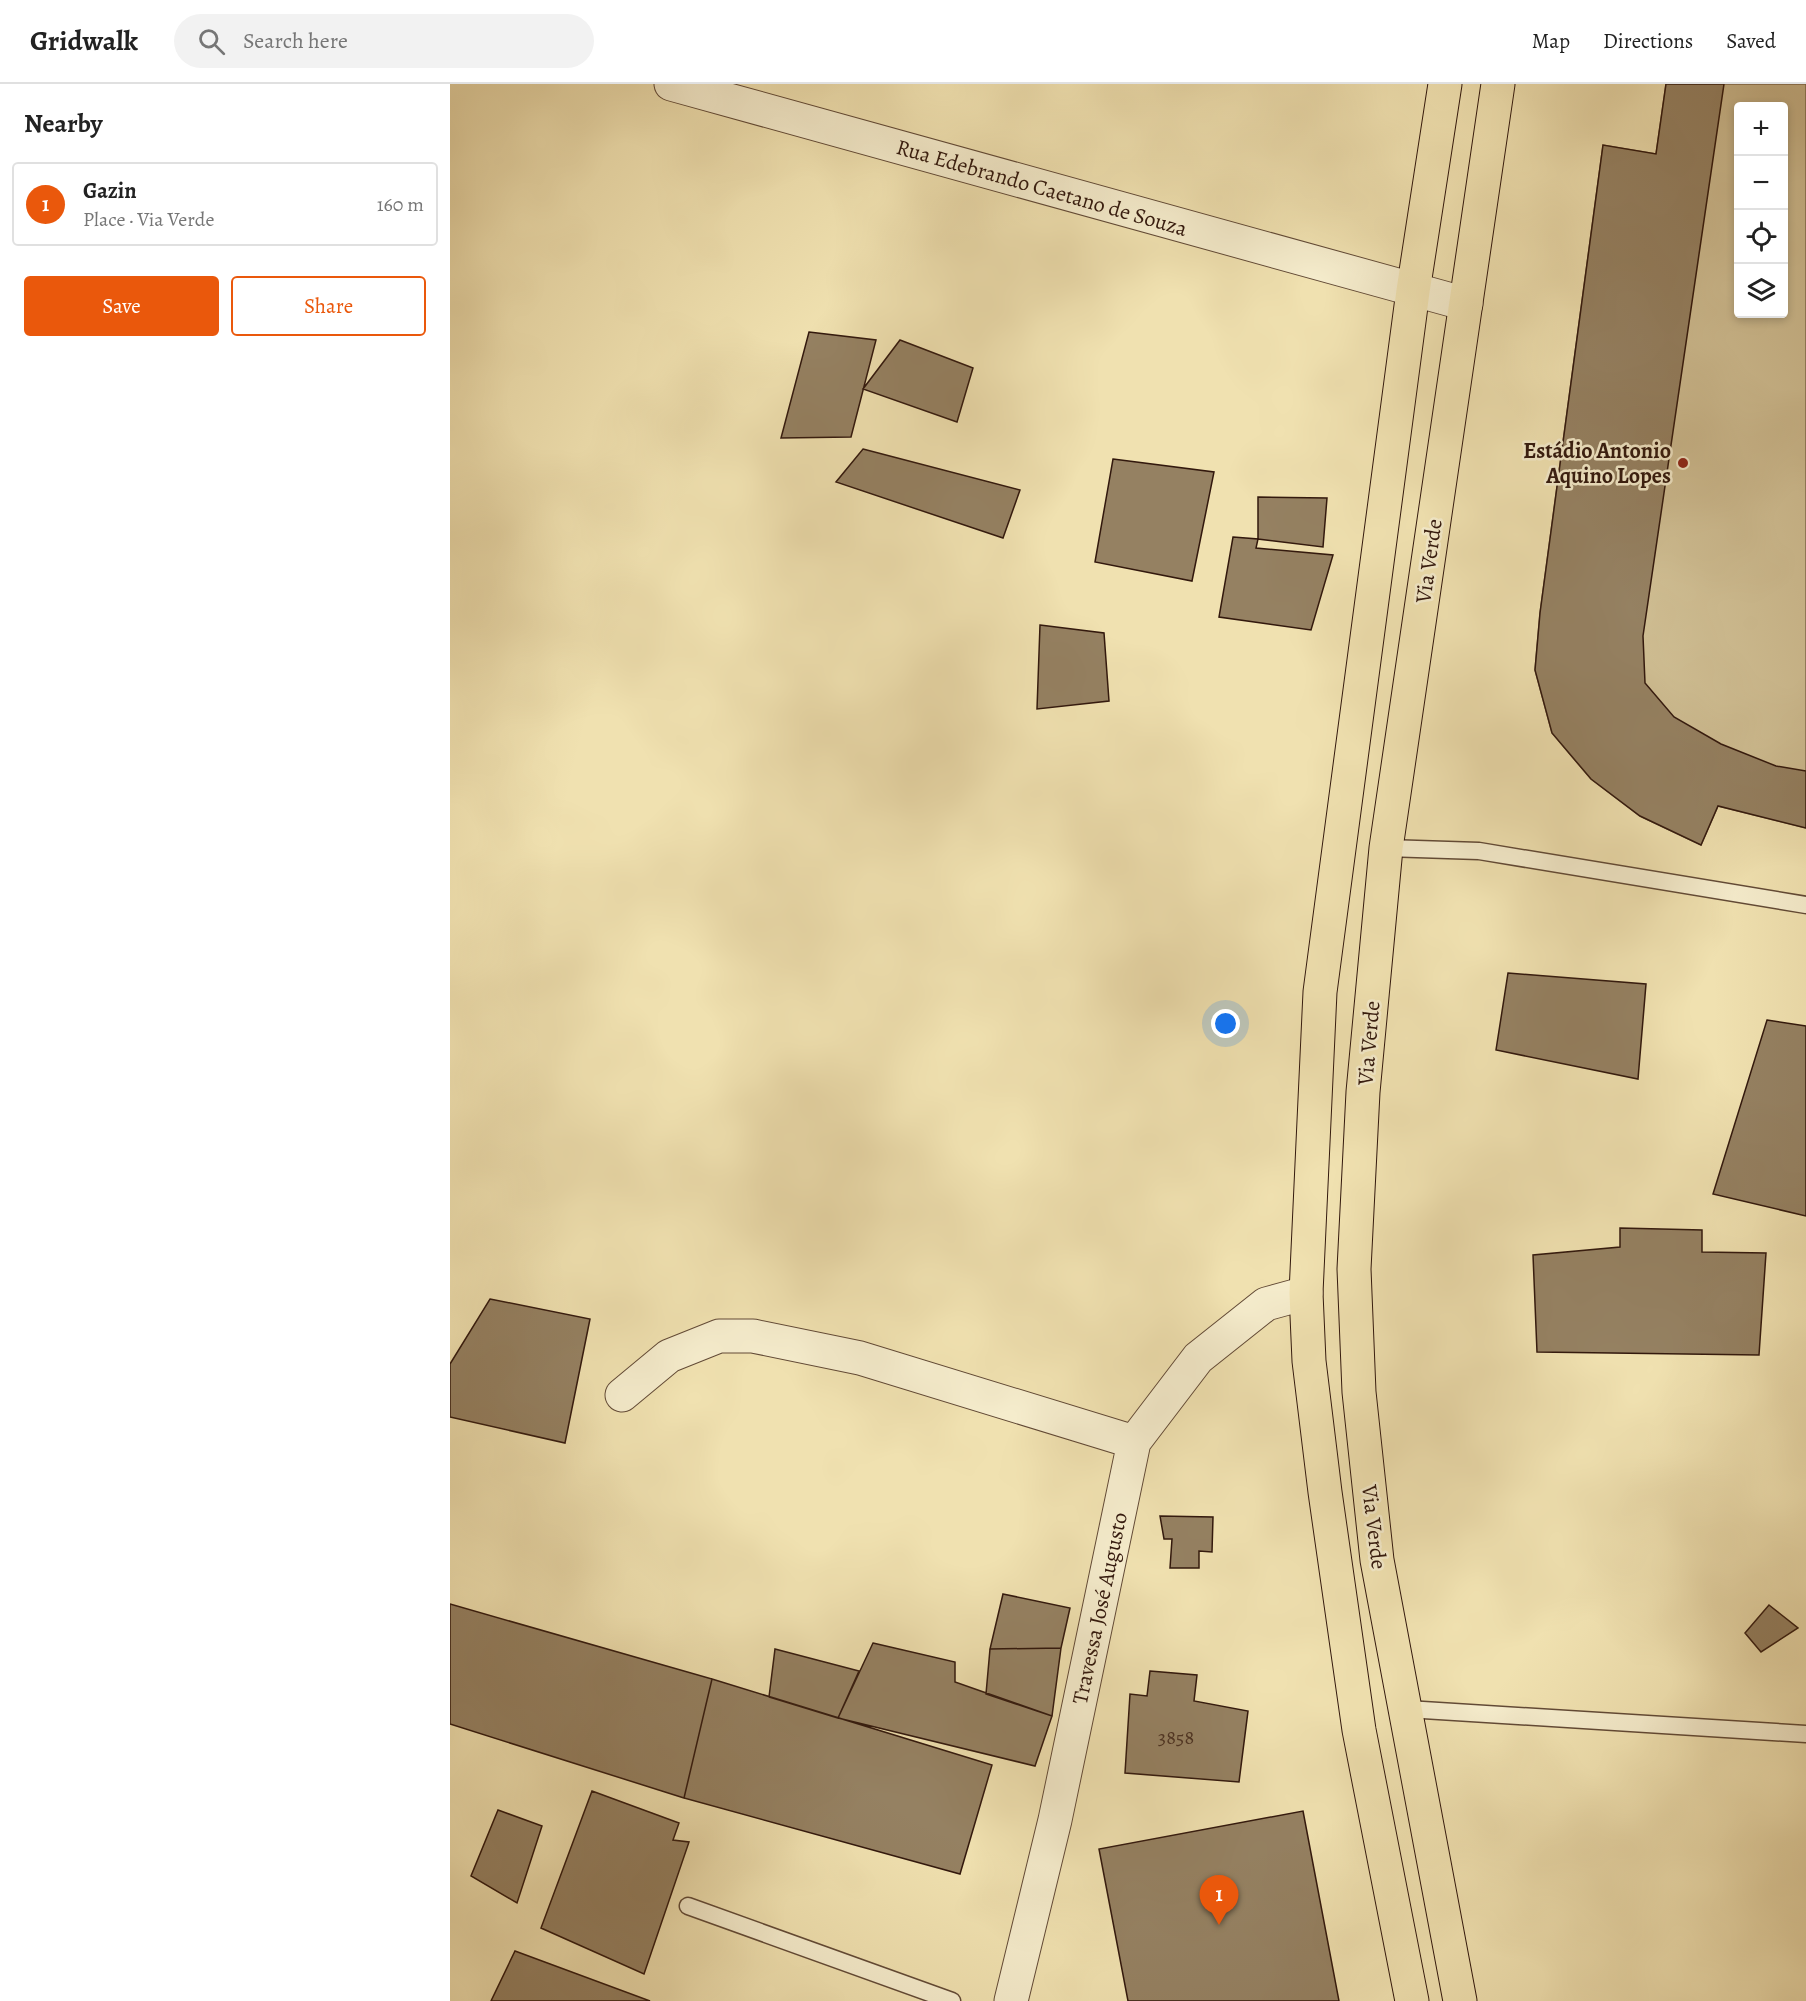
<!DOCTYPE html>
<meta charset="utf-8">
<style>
:root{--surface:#fff;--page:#f2f2f2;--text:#222;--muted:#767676;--line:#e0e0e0;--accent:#ea580c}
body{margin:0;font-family:Alegreya,serif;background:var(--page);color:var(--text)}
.controls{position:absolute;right:18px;top:18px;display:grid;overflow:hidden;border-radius:6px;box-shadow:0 3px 9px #0003}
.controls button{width:54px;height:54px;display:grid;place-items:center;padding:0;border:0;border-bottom:2px solid var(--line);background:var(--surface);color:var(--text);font:30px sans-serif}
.you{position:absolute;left:776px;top:940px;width:21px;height:21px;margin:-15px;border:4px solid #fff;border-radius:50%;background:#1a73e8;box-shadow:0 0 0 9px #1a73e833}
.badge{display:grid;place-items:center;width:39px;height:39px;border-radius:50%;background:var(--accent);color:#fff;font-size:20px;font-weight:700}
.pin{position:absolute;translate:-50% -50px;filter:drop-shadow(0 2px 3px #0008)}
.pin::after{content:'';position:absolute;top:32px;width:21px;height:18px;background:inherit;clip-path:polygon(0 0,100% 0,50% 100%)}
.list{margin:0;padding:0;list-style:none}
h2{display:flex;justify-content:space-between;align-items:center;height:78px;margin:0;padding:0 24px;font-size:26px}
h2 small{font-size:20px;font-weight:400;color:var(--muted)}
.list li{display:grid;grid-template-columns:39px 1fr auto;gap:18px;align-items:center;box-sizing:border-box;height:84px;margin:0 12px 12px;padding:0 12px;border:2px solid var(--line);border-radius:6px}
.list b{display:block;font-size:22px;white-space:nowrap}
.list p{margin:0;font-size:20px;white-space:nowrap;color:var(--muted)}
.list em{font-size:20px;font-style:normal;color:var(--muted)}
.actions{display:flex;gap:12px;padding:18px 24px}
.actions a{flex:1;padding:14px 0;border:2px solid var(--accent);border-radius:6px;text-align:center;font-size:21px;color:var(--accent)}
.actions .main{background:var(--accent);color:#fff}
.icon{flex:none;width:33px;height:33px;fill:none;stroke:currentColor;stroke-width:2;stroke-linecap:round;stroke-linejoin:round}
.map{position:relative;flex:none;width:1356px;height:1917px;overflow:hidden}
header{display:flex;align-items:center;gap:36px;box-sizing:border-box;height:84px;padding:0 30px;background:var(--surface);border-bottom:2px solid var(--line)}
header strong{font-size:28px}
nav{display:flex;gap:33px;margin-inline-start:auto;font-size:21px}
.search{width:420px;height:54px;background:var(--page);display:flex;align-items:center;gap:15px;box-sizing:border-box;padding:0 21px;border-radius:33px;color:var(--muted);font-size:22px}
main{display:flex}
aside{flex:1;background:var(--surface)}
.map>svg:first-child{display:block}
.green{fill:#d0bf94;stroke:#816c50;stroke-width:1.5;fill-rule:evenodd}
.building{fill:#958162;stroke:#32180d;stroke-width:1.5}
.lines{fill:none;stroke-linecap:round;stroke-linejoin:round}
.service-casing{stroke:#624a36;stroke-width:19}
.minor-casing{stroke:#624a36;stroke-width:35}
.primary-casing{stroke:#32180d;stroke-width:35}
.service{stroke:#f5eccc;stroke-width:16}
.minor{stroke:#f5eccc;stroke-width:33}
.primary{stroke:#f0e1b0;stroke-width:33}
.poi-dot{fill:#8f2418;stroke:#f5eccc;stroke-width:2}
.labels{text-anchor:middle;stroke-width:5;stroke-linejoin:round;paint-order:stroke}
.number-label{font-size:20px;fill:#4b3222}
.street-label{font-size:22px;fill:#32180d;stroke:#f5eccc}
.poi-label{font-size:22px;font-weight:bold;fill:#32180d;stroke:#f5eccc;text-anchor:end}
</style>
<header>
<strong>Gridwalk</strong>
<div class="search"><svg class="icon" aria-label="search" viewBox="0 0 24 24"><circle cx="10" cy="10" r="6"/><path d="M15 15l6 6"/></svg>Search here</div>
<nav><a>Map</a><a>Directions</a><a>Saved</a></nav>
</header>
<main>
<aside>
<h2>Nearby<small></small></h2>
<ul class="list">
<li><span class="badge">1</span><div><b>Gazin</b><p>Place · Via Verde</p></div><em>160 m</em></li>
</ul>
<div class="actions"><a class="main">Save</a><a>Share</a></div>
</aside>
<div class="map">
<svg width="1356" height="1917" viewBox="0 0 1356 1917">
<rect width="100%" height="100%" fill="#f0e1b0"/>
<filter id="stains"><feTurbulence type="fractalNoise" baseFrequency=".00333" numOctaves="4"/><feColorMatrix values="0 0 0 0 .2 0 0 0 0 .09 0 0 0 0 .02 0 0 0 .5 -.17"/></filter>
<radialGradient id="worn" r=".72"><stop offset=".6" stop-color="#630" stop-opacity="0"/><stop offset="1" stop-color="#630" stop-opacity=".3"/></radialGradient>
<path class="green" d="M 1216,0 L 1356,0 L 1356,744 L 1268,722 L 1251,761 L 1190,732 L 1141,695 L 1102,649 L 1085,586 L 1090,529 L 1153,61 L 1206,70 ZM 1288,22 L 1334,22 L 1334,230 L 1288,230 Z"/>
<path class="building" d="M 1216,0 L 1274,0 L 1193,552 L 1195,599 L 1224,633 L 1271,660 L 1326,682 L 1356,687 L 1356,744 L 1268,722 L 1251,761 L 1190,732 L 1141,695 L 1102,649 L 1085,586 L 1090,529 L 1153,61 L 1206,70 Z
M 359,248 L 426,256 L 401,353 L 331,354 Z
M 450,256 L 523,284 L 507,338 L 413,305 Z
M 413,365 L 570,406 L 553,454 L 386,398 Z
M 663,375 L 764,388 L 742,497 L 645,478 Z
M 808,413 L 877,414 L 873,463 L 808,455 Z
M 783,453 L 808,455 L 806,464 L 883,471 L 861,546 L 769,533 Z
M 590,541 L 654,549 L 659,617 L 587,625 Z
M 1058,889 L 1196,900 L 1188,995 L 1046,966 Z
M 1317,936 L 1356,942 L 1356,1132 L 1263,1110 Z
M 1170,1144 L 1252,1146 L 1252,1168 L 1316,1169 L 1309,1271 L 1087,1268 L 1083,1171 L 1170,1163 Z
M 40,1215 L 140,1235 L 115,1359 L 0,1333 L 0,1280 Z
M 710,1432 L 763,1433 L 762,1468 L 749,1467 L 749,1484 L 720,1484 L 722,1455 L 714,1455 Z
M 553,1510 L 620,1524 L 611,1564 L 540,1565 Z
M 0,1520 L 262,1595 L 234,1714 L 0,1640 Z
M 1319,1521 L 1348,1544 L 1311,1568 L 1295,1549 Z
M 423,1559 L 505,1578 L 505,1598 L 602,1632 L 585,1682 L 388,1634 Z
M 611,1564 L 602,1632 L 536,1610 L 540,1565 Z
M 325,1565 L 409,1587 L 388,1634 L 319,1613 Z
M 700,1587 L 747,1591 L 744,1617 L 798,1627 L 789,1698 L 675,1689 L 680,1610 L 697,1612 Z
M 262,1595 L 542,1681 L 510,1790 L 234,1714 Z
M 142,1707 L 229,1739 L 223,1756 L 239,1758 L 194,1890 L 91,1844 Z
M 48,1726 L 92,1742 L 67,1819 L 21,1792 Z
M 853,1727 L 889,1917 L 678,1917 L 649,1765 Z
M 65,1867 L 200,1917 L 41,1917 Z"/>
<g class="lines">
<g class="service-casing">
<path id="service" d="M 936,764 L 1029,767 L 1356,821
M 957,1625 L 1356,1650
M 238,1822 L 502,1917"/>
</g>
<g class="minor-casing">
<path id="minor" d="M 221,0 L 1016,220
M 172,1311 L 219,1272 L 269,1252 L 303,1252 L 410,1274 L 684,1358
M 561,1917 L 605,1736 L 684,1358 L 748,1274 L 816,1220 L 856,1209"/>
</g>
<g class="primary-casing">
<path id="primary" d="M 962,1917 L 909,1646 L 875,1408 L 859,1277 L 856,1209 L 870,908 L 963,207 L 995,0
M 1010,1917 L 927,1476 L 909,1308 L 904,1185 L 913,1008 L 936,764 L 1048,0"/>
</g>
<use href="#service" class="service"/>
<use href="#minor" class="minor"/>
<use href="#primary" class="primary"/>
</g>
<circle class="poi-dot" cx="1233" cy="379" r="6"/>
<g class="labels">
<g class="number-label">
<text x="726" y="1660">3858</text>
</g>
<g class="street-label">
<text transform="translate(592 103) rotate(16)" y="8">Rua Edebrando Caetano de Souza</text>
<text transform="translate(978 477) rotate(-82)" y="8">Via Verde</text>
<text transform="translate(918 959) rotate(-85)" y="8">Via Verde</text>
<text transform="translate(925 1443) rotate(83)" y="8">Via Verde</text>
<text transform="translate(649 1524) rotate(-78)" y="8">Travessa José Augusto</text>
</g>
<g class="poi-label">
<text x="1221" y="374">Estádio Antonio<tspan x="1221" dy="25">Aquino Lopes</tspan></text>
</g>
</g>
<rect width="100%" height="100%" filter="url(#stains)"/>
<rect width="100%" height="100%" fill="url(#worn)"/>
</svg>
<div class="controls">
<button>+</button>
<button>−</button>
<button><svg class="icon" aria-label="locate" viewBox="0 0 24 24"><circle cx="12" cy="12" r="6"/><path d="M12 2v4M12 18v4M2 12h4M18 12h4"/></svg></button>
<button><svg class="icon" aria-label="layers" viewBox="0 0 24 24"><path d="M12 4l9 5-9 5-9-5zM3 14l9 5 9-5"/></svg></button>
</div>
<div class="you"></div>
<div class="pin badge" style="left:769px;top:1841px">1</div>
</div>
</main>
